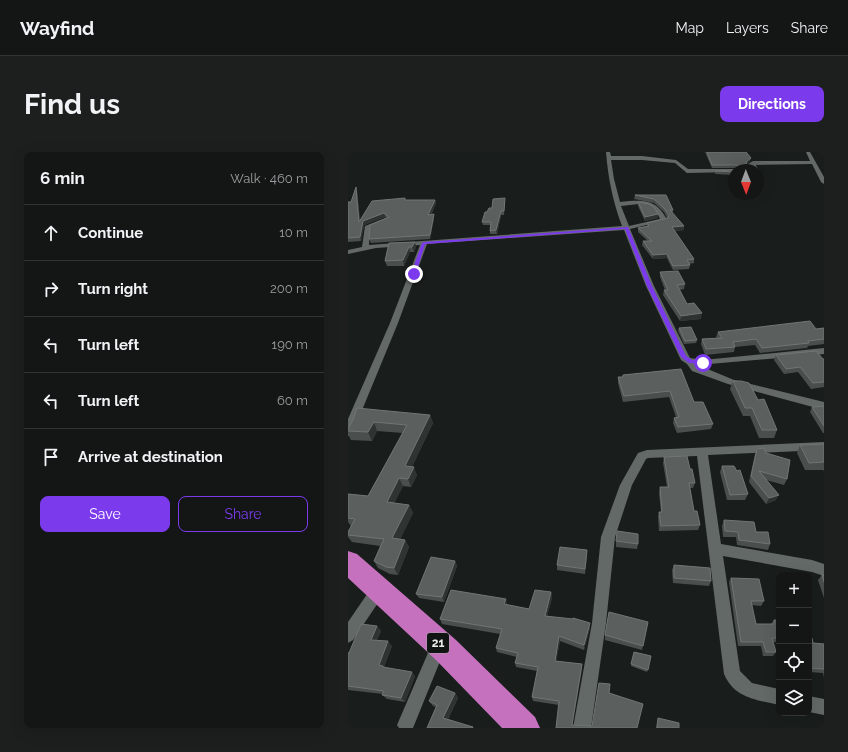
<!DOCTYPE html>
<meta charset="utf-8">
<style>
:root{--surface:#131615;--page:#1c1f1e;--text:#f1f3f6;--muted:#9d9fa0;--line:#323534;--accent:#7c3aed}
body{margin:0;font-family:Raleway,sans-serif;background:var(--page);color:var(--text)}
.controls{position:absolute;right:12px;bottom:12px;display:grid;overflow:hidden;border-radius:8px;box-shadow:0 4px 16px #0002}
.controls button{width:36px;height:36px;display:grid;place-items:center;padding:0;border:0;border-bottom:1px solid var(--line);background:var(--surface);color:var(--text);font:20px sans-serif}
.compass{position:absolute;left:380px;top:12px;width:36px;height:36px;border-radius:50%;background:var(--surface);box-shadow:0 4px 16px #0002;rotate:179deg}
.stop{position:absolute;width:12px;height:12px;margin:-9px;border:3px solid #7c3aed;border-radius:50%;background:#fff}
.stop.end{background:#7c3aed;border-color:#fff;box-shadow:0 1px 4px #0008}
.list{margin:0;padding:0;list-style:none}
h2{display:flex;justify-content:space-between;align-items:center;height:52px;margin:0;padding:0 16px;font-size:17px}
h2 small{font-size:13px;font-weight:400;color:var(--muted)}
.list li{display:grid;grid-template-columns:26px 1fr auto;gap:12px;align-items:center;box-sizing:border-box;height:56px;padding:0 16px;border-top:1px solid var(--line)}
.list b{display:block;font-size:15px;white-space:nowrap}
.list em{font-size:13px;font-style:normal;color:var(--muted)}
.actions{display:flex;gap:8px;padding:12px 16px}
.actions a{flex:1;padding:9px 0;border:1px solid var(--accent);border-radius:8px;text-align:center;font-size:14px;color:var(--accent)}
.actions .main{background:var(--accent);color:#fff}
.icon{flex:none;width:22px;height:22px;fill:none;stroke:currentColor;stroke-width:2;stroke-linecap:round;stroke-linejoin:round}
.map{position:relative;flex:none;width:476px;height:576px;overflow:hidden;border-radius:8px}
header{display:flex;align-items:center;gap:24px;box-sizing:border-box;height:56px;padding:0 20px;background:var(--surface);border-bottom:1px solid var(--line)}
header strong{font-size:19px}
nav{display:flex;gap:22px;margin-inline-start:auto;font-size:14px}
.intro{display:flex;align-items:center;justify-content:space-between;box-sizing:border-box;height:96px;padding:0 24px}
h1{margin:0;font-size:28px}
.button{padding:10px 18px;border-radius:8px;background:var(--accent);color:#fff;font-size:14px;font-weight:700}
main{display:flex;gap:24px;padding:0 24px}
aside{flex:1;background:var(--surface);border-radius:8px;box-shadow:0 4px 16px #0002}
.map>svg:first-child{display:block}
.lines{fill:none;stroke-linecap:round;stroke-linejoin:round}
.street{fill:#636967;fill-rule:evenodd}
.highway{fill:#c571be;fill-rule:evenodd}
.wall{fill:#4a4f4d}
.shaded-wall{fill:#2f3432}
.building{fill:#5b605e;stroke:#717674}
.route{fill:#7c3aed}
.labels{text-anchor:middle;stroke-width:3;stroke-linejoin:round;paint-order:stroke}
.shield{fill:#101413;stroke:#a8abaa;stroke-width:1}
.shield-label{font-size:12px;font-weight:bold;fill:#e9eceb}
</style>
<header>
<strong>Wayfind</strong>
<nav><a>Map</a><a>Layers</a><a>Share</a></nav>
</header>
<div class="intro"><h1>Find us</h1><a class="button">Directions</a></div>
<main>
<aside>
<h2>6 min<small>Walk · 460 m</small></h2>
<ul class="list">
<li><svg class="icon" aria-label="ahead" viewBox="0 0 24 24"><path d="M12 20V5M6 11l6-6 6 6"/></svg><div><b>Continue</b></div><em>10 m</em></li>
<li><svg class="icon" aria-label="right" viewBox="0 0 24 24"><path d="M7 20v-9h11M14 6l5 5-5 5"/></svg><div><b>Turn right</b></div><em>200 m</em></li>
<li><svg class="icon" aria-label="left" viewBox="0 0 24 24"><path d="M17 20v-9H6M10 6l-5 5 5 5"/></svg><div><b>Turn left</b></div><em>190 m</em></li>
<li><svg class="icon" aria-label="left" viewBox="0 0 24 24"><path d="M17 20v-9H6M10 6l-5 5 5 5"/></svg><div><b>Turn left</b></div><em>60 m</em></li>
<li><svg class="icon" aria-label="arrive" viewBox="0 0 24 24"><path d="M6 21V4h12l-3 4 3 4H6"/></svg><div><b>Arrive at destination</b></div></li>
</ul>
<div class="actions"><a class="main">Save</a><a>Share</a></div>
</aside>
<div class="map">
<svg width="476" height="576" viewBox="0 0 476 576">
<rect width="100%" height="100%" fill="#191e1c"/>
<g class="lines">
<path class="street" d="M 258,0 L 262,0 L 263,4 L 294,4 L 328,8 L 340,17 L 388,17 L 389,18 L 386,18 L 386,20 L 339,21 L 327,11 L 294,8 L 263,8 L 266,27 L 272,50 C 294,48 308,46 319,68 L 282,77 L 306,134 L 342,206 L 355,208 L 476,196 L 476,202 L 350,213 L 386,228 L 476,250 L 476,258 L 380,232 L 344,219 L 339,212 L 333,208 L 298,134 L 276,78 L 79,92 L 50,171 L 5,280 L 4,283 L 0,284 L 0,267 L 42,171 L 72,93 L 28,96 L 0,102 L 0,98 L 14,95 L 17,74 L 38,66 L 41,68 L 22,76 L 21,93 L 274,74 C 265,50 260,26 258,0 ZM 291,52 C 302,53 308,57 312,67 L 281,74 L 273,54 Z
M 458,0 L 462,0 L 476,25 L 476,32 L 473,30 L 464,12 L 406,13 L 404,18 L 392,18 L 399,16 L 400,12 L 405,9 L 462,9 Z
M 476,290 L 476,298 L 360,303 L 373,392 L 464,408 L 476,412 L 476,424 L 464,420 L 375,404 L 392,519 L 404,531 L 431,537 L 431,553 C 409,548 386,546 376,522 L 349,304 L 300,306 L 298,307 L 284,333 L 267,385 L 258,471 L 243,576 L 225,576 L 244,471 L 253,385 L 272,333 L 290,301 L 299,298 Z
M 31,430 L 36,432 L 38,437 L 36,442 L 5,488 L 0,491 L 0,470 L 26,432 Z
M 91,484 L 96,487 L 99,492 L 65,576 L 51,576 L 49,573 L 86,487 Z
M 461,544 L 476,547 L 476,563 L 461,560 Z"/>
<path class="highway" d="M 0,399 L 9,402 L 108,488 L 187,565 L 192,576 L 154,576 L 88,508 L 0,426 Z"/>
</g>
<path class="wall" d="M 357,0 L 398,0 L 403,6 L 402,9 L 399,12 L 398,15 L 394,16 L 405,16 L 407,13 L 413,22 L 412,25 L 410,24 L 410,18 L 387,18 L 389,17 L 388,16 L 364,16 Z
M 386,18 L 386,23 L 367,22 L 367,19 Z
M 9,38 L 12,69 L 57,46 L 57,48 L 87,48 L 88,51 L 83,63 L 86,66 L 82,87 L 23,91 L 21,87 L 39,66 L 37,65 L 16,73 L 13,89 L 0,90 L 0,50 L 3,50 Z
M 287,43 L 318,43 L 325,58 L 325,61 L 336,74 L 336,78 L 326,79 L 346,107 L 346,111 L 341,112 L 342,113 L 341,117 L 325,118 L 319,106 L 305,107 L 294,93 L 295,89 L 300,89 L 290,80 L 290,76 L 299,74 L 299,71 L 319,66 L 316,60 L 306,51 L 286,47 Z
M 157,50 L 156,63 L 153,63 L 149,82 L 142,82 L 142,73 L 135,73 L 134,70 L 139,60 L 144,56 Z
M 290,50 L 310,62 L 310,66 L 297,69 L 290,54 Z
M 41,91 L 68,95 L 66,100 L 62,100 L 56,114 L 39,114 L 37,109 Z
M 312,120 L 337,132 L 336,137 L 332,138 L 339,152 L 353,167 L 332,169 L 315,143 L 316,138 L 317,138 L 312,125 Z
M 331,176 L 349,188 L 348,191 L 336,192 L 330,179 Z
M 476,176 L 476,192 L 460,194 L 459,196 L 412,201 L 407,193 L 387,195 L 386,200 L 357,203 L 353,192 L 354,187 L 369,186 L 368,185 L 370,180 L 468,177 Z
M 428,203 L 476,207 L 476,235 L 463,237 L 450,220 L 436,222 L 426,208 Z
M 333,217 L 346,250 L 365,272 L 363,277 L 329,281 L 325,271 L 326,266 L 328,265 L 321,245 L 275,250 L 270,231 L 270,225 L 274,225 L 275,223 Z
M 385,229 L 410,248 L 429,278 L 426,286 L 411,286 L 402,264 L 395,264 L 382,237 Z
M 476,254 L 476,281 L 475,281 L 462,260 L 464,255 Z
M 82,263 L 85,271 L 64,314 L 69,323 L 63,335 L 55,334 L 46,351 L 61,353 L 65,361 L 52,387 L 57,388 L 61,395 L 50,423 L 42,422 L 30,416 L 26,409 L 32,394 L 4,390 L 0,385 L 0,380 L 3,374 L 0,370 L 0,342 L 20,344 L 55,281 L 29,279 L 24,289 L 3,288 L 0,282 L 0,277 L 5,268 Z
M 476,292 L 476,319 L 475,318 L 457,318 L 449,301 L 452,293 Z
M 409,297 L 418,301 L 439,327 L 436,333 L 418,328 L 428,348 L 418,352 L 401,330 L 407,302 Z
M 316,305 L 342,317 L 347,331 L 345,336 L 342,336 L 346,359 L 352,373 L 350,378 L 311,379 L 310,365 L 311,360 L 313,360 L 311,341 L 312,335 L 319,335 L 315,311 Z
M 374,314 L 400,342 L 397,348 L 379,348 L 372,320 Z
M 376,368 L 408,380 L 422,392 L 420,398 L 389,393 L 388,385 L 375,385 L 374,374 Z
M 268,389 L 290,392 L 289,397 L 268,395 Z
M 239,398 L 239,404 L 237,422 L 209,418 L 209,413 Z
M 107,409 L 109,414 L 96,450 L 71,446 L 68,442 Z
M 326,413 L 363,429 L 361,434 L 325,431 L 324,418 Z
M 474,423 L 476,423 L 476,446 L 470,428 Z
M 383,426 L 416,449 L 413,454 L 403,453 L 408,472 L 423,472 L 426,468 L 431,468 L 431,490 L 425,490 L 428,500 L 425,504 L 415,504 L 413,494 L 390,494 L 381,430 Z
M 203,440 L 204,446 L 199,464 L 242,476 L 236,498 L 212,489 L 208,509 L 234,512 L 234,517 L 224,573 L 244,574 L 261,541 L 289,576 L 208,576 L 211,553 L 185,549 L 184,545 L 189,519 L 168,515 L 167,511 L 169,505 L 149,500 L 148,496 L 152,482 L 94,472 L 92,467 L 159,452 L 159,453 L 181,457 Z
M 300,470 L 294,498 L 257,488 L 257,483 Z
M 29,474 L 33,479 L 29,488 L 44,494 L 36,515 L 37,516 L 67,524 L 57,550 L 39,547 L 34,543 L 35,542 L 0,538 L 0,501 Z
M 461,486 L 465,491 L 476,492 L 476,526 L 475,521 L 461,520 Z
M 286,500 L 303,504 L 299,520 L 283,514 Z
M 107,541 L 110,546 L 100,567 L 125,575 L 126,576 L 79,576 L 88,555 L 85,554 L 81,549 Z
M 310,566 L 331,576 L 308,576 L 309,570 Z"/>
<path class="shaded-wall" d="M 403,6 L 402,9 L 399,12 L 399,9 Z
M 398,12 L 398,15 L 391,17 L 391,14 Z
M 8,35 L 9,38 L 12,74 L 11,70 Z
M 87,48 L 88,51 L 81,66 L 80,63 Z
M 153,59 L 153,63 L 149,82 L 148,78 Z
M 36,61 L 37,65 L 16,73 L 13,89 L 12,85 L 15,69 Z
M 86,62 L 86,66 L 82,87 L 82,83 Z
M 310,62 L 310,66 L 297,69 L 297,65 Z
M 336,74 L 336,78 L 323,79 L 324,75 Z
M 67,90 L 68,95 L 66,100 L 64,95 Z
M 61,95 L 62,100 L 56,114 L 55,108 Z
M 319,102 L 319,106 L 305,107 L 305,103 Z
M 354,161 L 353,167 L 332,169 L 333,164 Z
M 82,263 L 85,271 L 61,322 L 57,314 Z
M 26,270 L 29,279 L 24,289 L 20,280 Z
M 66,315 L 69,323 L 63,335 L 60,327 Z
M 51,326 L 55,334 L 43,358 L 39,350 Z
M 431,343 L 428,348 L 418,352 L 421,346 Z
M 61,353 L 65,361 L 49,394 L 44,386 Z
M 57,388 L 61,395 L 50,423 L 46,416 Z
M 239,398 L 239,404 L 237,422 L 237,417 Z
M 107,409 L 109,414 L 96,450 L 94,445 Z
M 203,440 L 204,446 L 198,469 L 197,464 Z
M 158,447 L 159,452 L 158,458 L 156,452 Z
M 242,471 L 242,476 L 236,498 L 236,493 Z
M 29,474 L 33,479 L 27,493 L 23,488 Z
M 211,484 L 212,489 L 207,514 L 207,509 Z
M 40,489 L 44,494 L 36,515 L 39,518 L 31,513 Z
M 234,512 L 234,517 L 224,576 L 224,573 Z
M 64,520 L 67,524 L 57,550 L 53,546 Z
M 107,541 L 110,546 L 98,570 L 95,566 Z"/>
<path class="building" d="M 359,0 L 398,0 L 403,6 L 399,9 L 398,12 L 391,14 L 392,16 L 405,16 L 407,13 L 413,22 L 410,21 L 410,18 L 387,18 L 391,15 L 389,13 L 364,13 Z
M 386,18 L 386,20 L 367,19 Z
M 8,35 L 11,70 L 24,49 L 57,46 L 57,48 L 87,48 L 80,63 L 86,62 L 82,83 L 21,87 L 22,73 L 41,65 L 36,61 L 15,69 L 12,85 L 0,86 L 0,50 L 3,50 Z
M 287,43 L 318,43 L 325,58 L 322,58 L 336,74 L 324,75 L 346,107 L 339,108 L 342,113 L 325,114 L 319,102 L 305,103 L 295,89 L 304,89 L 290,76 L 301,74 L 299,71 L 320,66 L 321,63 L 316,56 L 306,47 Z
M 157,46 L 156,59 L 153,59 L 148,78 L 142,79 L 143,70 L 134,70 L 137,60 L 139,60 L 141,56 L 144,56 L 145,47 Z
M 290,50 L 301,52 L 306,55 L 310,62 L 297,65 Z
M 67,90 L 64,95 L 61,95 L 55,108 L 37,109 L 41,91 Z
M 330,119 L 337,132 L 329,133 L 339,152 L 346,151 L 354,161 L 333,164 L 316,138 L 320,138 L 312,120 Z
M 462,169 L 468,177 L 476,176 L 476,187 L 460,189 L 461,191 L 414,196 L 408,187 L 385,190 L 387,195 L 358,197 L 354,187 L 374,186 L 370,180 Z
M 343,175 L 349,188 L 337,189 L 331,176 Z
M 468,199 L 475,207 L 476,207 L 476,230 L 465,231 L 452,215 L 438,217 L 428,203 Z
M 333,217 L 346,250 L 355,250 L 365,272 L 330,275 L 326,266 L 331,265 L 322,239 L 276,244 L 270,225 L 275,225 L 275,223 Z
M 385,229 L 393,229 L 401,231 L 410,248 L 416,247 L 429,278 L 414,278 L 404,256 L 397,256 Z
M 476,254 L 476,274 L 464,255 Z
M 9,256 L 82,263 L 57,314 L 66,315 L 60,327 L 51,326 L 39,350 L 61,353 L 44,386 L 57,388 L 46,416 L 38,415 L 26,409 L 36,387 L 0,383 L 0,380 L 7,367 L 0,366 L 0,342 L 20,344 L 59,273 L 26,270 L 20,280 L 0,279 L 0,277 L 5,268 Z
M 476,292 L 476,310 L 461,311 L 452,293 Z
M 416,296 L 418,301 L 442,308 L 439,327 L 411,319 L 431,343 L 421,346 L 403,324 L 409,297 Z
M 339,304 L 342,317 L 344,317 L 347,331 L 341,331 L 346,359 L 349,359 L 352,373 L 313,374 L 311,360 L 314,360 L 312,335 L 321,335 L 316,305 Z
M 374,314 L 386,314 L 389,319 L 392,318 L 400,342 L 382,343 Z
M 376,368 L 406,370 L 408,380 L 420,380 L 422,392 L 391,388 L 390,380 L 377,379 Z
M 269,379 L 290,382 L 290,392 L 268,389 Z
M 212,395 L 239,398 L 237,417 L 209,413 Z
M 83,405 L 107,409 L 94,445 L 68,442 Z
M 326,413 L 362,416 L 363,429 L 326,426 Z
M 474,423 L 476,423 L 476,430 Z
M 383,426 L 411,427 L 416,449 L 403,449 L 408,472 L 426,472 L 426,468 L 431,468 L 431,486 L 424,486 L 428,500 L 418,500 L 415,490 L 393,490 Z
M 103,438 L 158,447 L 156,452 L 181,457 L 187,438 L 203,440 L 197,464 L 225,467 L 225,466 L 242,471 L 236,493 L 211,484 L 207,509 L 234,512 L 224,573 L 244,574 L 251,531 L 262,532 L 261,541 L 295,552 L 289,576 L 208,576 L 211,549 L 184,545 L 190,515 L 167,511 L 170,501 L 148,496 L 154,477 L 92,467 Z
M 261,460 L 300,470 L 295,494 L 257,483 Z
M 13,472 L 29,474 L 23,488 L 40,489 L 31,513 L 35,514 L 35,515 L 64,520 L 53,546 L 34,543 L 36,539 L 0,534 L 0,501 L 1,501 Z
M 461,486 L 464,486 L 465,491 L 476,492 L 476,517 L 461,516 Z
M 286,500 L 303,504 L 300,518 L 283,512 Z
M 89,534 L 107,541 L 95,566 L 125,575 L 124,576 L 79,576 L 89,553 L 81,549 Z
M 310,566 L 331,571 L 331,576 L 309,576 Z"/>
<path class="route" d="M 280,75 L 304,134 L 338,204 L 344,208 L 357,209 L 357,212 L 341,211 L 333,205 L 299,134 L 277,77 L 77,92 L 68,122 L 66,123 L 63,122 L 74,91 L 76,90 Z"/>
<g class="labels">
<rect class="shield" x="79" y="481" width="22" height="20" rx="3"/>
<g class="shield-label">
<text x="90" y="495">21</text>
</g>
</g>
</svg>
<div class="controls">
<button>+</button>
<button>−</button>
<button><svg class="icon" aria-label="locate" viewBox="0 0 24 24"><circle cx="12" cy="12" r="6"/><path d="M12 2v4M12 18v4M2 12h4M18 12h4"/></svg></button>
<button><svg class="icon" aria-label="layers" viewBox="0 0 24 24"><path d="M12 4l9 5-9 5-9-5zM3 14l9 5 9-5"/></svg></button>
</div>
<svg class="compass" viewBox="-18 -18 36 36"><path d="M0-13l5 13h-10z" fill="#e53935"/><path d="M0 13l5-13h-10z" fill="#9d9fa0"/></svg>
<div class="stop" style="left:355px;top:211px"></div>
<div class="stop end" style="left:66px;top:122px"></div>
</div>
</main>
